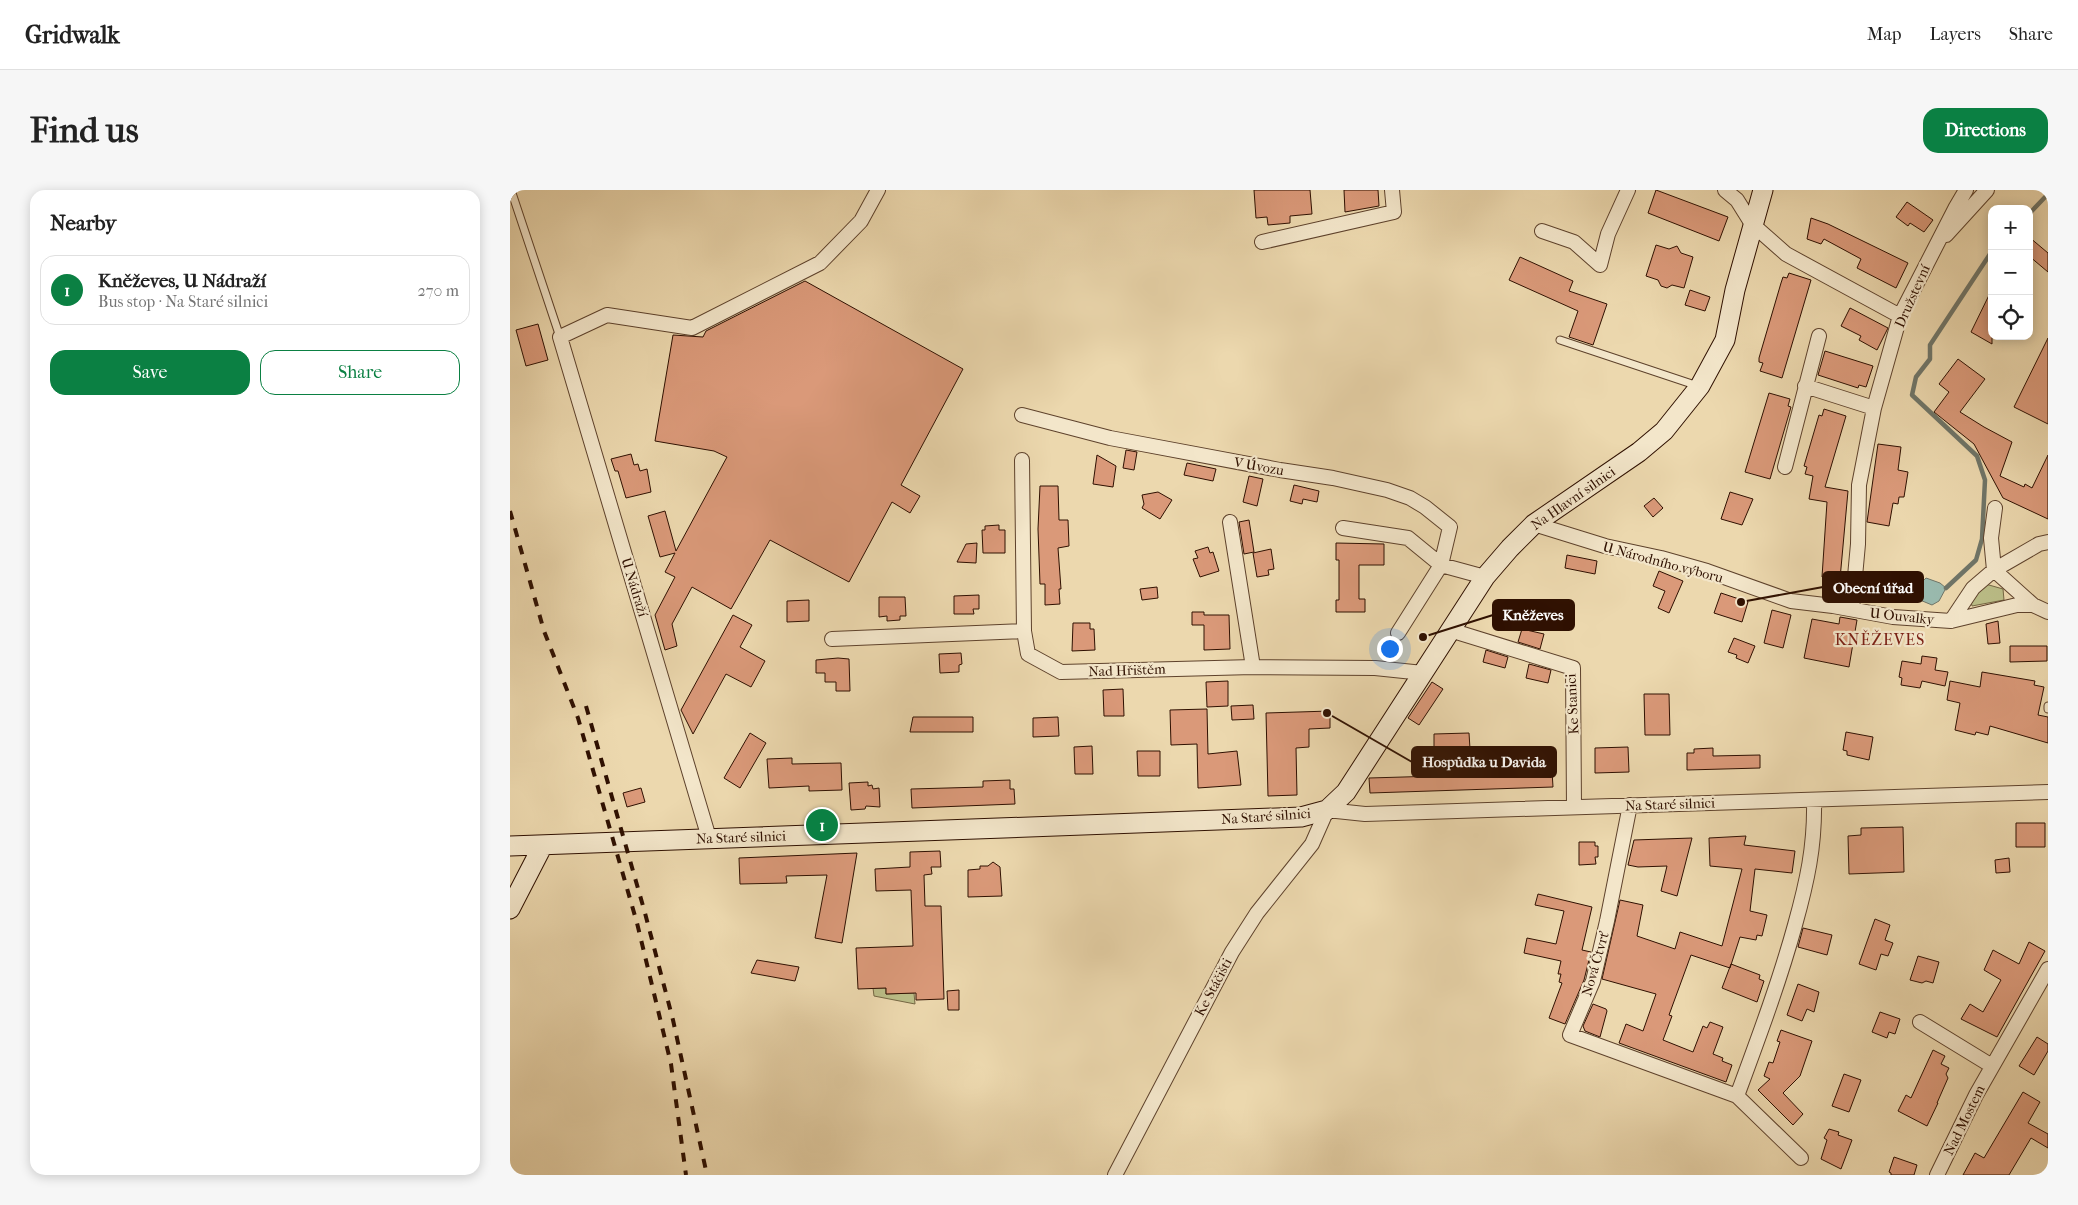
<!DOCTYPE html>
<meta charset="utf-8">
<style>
:root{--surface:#fff;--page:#f6f6f6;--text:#222;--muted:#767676;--line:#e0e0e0;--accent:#0b8043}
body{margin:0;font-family:"IM FELL French Canon",serif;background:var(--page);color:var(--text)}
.controls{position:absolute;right:15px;top:15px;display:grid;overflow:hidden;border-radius:10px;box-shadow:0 2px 12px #0003}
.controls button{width:45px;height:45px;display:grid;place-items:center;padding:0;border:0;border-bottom:1px solid var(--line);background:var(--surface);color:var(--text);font:25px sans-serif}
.you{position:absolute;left:879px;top:458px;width:18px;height:18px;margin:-12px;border:4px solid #fff;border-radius:50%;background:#1a73e8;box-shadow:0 0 0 8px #1a73e833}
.badge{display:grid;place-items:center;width:32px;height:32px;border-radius:50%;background:var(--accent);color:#fff;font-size:16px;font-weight:700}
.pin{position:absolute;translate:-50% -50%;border:2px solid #fff;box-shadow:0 1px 5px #0006}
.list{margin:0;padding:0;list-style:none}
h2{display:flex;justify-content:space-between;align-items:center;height:65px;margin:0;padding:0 20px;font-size:21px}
h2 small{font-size:16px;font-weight:400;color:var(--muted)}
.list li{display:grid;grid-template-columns:32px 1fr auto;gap:15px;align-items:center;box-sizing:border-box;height:70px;margin:0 10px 10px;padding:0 10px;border:1px solid var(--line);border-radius:15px}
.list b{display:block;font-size:19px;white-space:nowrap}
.list p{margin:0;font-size:16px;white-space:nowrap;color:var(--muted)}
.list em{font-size:16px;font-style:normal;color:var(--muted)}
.actions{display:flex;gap:10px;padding:15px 20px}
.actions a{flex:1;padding:11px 0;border:1px solid var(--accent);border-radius:15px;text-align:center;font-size:18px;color:var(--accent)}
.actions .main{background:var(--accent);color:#fff}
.icon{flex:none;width:28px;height:28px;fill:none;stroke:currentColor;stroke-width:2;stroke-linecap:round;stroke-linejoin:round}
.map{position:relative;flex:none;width:1538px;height:985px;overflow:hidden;border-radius:15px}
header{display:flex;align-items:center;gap:30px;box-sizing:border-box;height:70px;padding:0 25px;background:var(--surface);border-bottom:1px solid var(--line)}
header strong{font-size:24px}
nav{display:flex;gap:28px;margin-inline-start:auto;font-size:18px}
.intro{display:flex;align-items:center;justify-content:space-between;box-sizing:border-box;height:120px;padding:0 30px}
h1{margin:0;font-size:35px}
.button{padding:12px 22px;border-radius:15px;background:var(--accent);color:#fff;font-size:18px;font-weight:700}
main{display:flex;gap:30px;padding:0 30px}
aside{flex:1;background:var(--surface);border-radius:15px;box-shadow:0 2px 12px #0003}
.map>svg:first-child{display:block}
.green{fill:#bbbe88;stroke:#756744}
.water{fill:#99b9ad;stroke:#6f7568}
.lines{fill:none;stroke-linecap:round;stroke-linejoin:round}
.stream{stroke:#6f7568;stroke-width:4.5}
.building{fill:#da9979;stroke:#2f1001}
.lane-casing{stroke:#5e422c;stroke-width:9}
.street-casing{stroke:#5e422c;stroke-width:16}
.secondary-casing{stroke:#2f1001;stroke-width:21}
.lane{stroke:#f3e6ca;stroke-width:7}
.street{stroke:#f3e6ca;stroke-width:14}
.secondary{stroke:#f3e6ca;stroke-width:19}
.rail{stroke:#2f1001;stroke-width:4;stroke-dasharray:9 9;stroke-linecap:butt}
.labels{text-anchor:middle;stroke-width:4.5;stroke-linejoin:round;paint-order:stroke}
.street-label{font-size:14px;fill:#2f1001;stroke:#f3e6ca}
.quarter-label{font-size:16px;letter-spacing:1px;fill:#7a1f14;stroke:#f3e6ca}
.leader{fill:none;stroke:#2f1001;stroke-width:2}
.callout-dot{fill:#2f1001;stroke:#f3e6ca;stroke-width:2}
.callout{fill:#2f1001;stroke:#2f1001;stroke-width:2}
.callout-label{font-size:15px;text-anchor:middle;font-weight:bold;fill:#fff}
</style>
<header>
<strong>Gridwalk</strong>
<nav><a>Map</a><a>Layers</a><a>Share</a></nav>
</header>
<div class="intro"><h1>Find us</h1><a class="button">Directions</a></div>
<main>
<aside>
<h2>Nearby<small></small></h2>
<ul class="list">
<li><span class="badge">1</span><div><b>Kněževes, U Nádraží</b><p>Bus stop · Na Staré silnici</p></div><em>270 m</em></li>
</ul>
<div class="actions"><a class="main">Save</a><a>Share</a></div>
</aside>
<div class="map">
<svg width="1538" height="985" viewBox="0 0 1538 985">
<rect width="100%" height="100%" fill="#ecd8ae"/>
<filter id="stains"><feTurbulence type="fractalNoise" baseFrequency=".004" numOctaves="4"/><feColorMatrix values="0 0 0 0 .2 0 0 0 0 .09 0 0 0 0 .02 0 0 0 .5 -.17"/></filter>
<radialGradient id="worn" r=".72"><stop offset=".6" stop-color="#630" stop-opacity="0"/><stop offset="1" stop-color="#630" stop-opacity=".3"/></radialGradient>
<path class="green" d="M 1472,393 L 1493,399 L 1494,410 L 1462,416 L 1460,407 Z
M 363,798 L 376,798 L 376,804 L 404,803 L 405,814 L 364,806 Z"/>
<path class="water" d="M 1416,388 L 1430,393 L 1436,398 L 1429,411 L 1422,415 L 1410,410 L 1410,394 Z"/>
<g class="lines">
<path class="stream" d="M 1519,24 L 1538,4
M 1436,398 L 1466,370 L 1472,349 L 1475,290 L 1467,266 L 1402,205 L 1406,187 L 1420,169 L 1420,155 L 1482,61"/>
</g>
<path class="building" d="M 744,0 L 800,0 L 802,24 L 780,26 L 780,33 L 758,35 L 757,27 L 746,28 Z
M 834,0 L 868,0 L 869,16 L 835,22 Z
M 1146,0 L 1218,27 L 1209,51 L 1138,23 Z
M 1397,12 L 1423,30 L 1414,42 L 1400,33 L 1398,36 L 1386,27 Z
M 1301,28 L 1318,34 L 1398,73 L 1386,98 L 1347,78 L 1351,69 L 1314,49 L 1311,54 L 1297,49 Z
M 1519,47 L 1538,63 L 1538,82 L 1519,66 Z
M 1146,55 L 1159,59 L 1167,56 L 1171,63 L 1183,67 L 1174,98 L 1162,95 L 1157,98 L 1151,96 L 1148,90 L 1136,86 Z
M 1010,67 L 1063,91 L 1059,101 L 1097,114 L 1083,155 L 1059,147 L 1068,121 L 999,90 Z
M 1279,83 L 1301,90 L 1272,188 L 1250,181 L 1253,173 L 1249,172 L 1249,168 L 1271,93 L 1273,87 L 1277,88 Z
M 295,91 L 453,179 L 391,295 L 410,306 L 400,323 L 382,312 L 339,392 L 260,350 L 221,419 L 182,397 L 162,434 L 167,456 L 155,460 L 145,425 L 165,387 L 155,382 L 165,363 L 150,367 L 138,326 L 155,321 L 166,361 L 217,267 L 204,261 L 145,251 L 163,145 L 193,147 L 196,141 Z
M 1482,99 L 1482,154 L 1461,142 Z
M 1180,100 L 1200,107 L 1195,121 L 1175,115 Z
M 1340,118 L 1378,138 L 1367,160 L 1349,150 L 1351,146 L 1331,136 Z
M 28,134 L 38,170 L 16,176 L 6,140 Z
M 1538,148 L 1538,234 L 1504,217 Z
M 1315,161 L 1363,176 L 1356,197 L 1349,195 L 1348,198 L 1308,185 Z
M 1448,169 L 1475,189 L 1450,222 L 1474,237 L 1502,252 L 1490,286 L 1514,297 L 1515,294 L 1522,298 L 1538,265 L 1538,329 L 1493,308 L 1464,254 L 1424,222 L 1439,202 L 1429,194 Z
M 1259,203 L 1280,209 L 1278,216 L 1281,217 L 1260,289 L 1235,282 Z
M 1314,219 L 1336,226 L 1315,297 L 1338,301 L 1330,389 L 1312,387 L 1317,312 L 1299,309 L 1303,286 L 1295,284 L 1297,277 L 1294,276 L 1309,225 L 1312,226 Z
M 1368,254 L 1391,257 L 1388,280 L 1398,282 L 1394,307 L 1389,307 L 1388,314 L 1383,313 L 1379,336 L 1357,332 Z
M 616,260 L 627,262 L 624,280 L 613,278 Z
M 121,264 L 124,275 L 128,274 L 130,281 L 137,279 L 141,302 L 116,308 L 108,281 L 105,281 L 101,269 Z
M 587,265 L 606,276 L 603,297 L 583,294 Z
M 677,273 L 706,279 L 703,291 L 674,285 Z
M 739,286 L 753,289 L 747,316 L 733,312 Z
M 784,295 L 809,301 L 807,312 L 793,309 L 792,314 L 780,311 Z
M 530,296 L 548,296 L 549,330 L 558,330 L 559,356 L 548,358 L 551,399 L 549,399 L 550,414 L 535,415 L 535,394 L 530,394 L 528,339 Z
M 648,302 L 662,310 L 650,329 L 632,318 L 634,314 L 632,305 Z
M 1220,302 L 1243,309 L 1232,335 L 1211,329 Z
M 1144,308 L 1153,318 L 1143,327 L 1134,316 Z
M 739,330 L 744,362 L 734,364 L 729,332 Z
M 489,335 L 489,340 L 495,340 L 495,363 L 473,363 L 472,340 L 475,340 L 475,336 Z
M 467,353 L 466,373 L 447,372 L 456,354 Z
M 826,353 L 874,354 L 874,375 L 849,375 L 849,409 L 855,409 L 855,422 L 826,422 L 826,410 L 829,410 L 829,370 L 826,370 Z
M 698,357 L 700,363 L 703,362 L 709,381 L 690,387 L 683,369 L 688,368 L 685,361 Z
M 761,359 L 764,379 L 758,380 L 759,385 L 747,387 L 743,363 Z
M 1057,365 L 1087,371 L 1085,384 L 1055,378 Z
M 1149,381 L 1173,391 L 1159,423 L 1148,418 L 1155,401 L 1143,396 Z
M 647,397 L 648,408 L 632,410 L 630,399 Z
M 1211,403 L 1238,412 L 1232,432 L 1204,423 Z
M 469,405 L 469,419 L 463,419 L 464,424 L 444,424 L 444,406 Z
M 369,407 L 395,407 L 396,426 L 390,426 L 390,430 L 377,431 L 377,426 L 369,427 Z
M 299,410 L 299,431 L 277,432 L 277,411 Z
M 1262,420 L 1281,425 L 1273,458 L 1254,453 Z
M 682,422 L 694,422 L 694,425 L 719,425 L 720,459 L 694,460 L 694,435 L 682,435 Z
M 223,425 L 242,435 L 230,457 L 255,471 L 241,497 L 216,484 L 183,544 L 171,520 Z
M 1330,427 L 1347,430 L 1339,477 L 1294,468 L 1302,429 L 1329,434 Z
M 1488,431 L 1490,453 L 1478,454 L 1476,434 Z
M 563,433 L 580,433 L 580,439 L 584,439 L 585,460 L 562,461 Z
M 1012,439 L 1034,444 L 1030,459 L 1008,452 Z
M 1224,448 L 1245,456 L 1238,473 L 1226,468 L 1227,465 L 1218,462 Z
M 1500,456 L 1537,456 L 1537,471 L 1500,472 Z
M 976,460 L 998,467 L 995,478 L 973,472 Z
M 451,463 L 452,474 L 449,475 L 449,482 L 430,483 L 429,464 Z
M 1412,466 L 1427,468 L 1425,480 L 1438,482 L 1435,496 L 1412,491 L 1410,498 L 1391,495 L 1392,488 L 1389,487 L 1392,471 L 1411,474 Z
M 328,468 L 339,469 L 340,501 L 326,501 L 326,492 L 315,492 L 315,483 L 306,483 L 306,470 Z
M 1019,474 L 1041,480 L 1038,493 L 1016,488 Z
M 1472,482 L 1525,491 L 1524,495 L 1534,497 L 1528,525 L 1538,527 L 1538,553 L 1480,536 L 1478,545 L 1466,542 L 1465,545 L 1445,540 L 1450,513 L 1437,510 L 1440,491 L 1470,497 Z
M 718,491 L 718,516 L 697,517 L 696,492 Z
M 922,492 L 933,499 L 909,535 L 898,528 Z
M 613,499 L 614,526 L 594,526 L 593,500 Z
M 1134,504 L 1159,504 L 1160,545 L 1135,545 Z
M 743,515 L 744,529 L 722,530 L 721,516 Z
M 697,519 L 698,564 L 727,561 L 731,595 L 688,598 L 687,554 L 661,555 L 660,520 Z
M 820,521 L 820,538 L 799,539 L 799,557 L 786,558 L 787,605 L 758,606 L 756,523 Z
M 403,527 L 463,527 L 463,542 L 400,542 Z
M 548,527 L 549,546 L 523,547 L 523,528 Z
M 1336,542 L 1363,547 L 1359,570 L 1337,565 L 1337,561 L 1333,560 Z
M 240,543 L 256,553 L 230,598 L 214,588 Z
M 959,543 L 960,559 L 924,558 L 924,544 Z
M 582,556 L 583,584 L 565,584 L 564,557 Z
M 1118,557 L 1119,582 L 1085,583 L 1085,558 Z
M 1203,558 L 1203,566 L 1250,565 L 1250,578 L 1177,580 L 1177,563 L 1184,563 L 1184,559 Z
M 627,561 L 650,561 L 650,586 L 628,586 Z
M 282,568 L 282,574 L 331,573 L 332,600 L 299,601 L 299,596 L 259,598 L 257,569 Z
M 984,575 L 985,582 L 1016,581 L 1016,577 L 1038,576 L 1038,581 L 1042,581 L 1043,597 L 860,603 L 859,588 L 962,585 L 961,576 Z
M 500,590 L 500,599 L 504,599 L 505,614 L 402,618 L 401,599 L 473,597 L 473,591 Z
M 358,592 L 358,596 L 362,595 L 363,599 L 369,598 L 370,617 L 356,616 L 355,619 L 341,620 L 339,593 Z
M 131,598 L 135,612 L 117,617 L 113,603 Z
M 1506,633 L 1535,633 L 1535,657 L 1506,657 Z
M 1393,637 L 1394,682 L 1339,684 L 1338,646 L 1351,645 L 1351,638 Z
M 1236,646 L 1234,655 L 1285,661 L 1282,683 L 1245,679 L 1240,721 L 1257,725 L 1252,746 L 1247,745 L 1246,750 L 1230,747 L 1220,778 L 1181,765 L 1159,825 L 1162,826 L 1153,850 L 1183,862 L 1193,836 L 1197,838 L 1200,832 L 1213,837 L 1203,864 L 1213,868 L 1212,871 L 1222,875 L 1216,892 L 1109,853 L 1116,834 L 1133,841 L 1146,804 L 1092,789 L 1110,710 L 1133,715 L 1127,746 L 1165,759 L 1170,742 L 1212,756 L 1232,679 L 1200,676 L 1199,648 Z
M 1182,648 L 1167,706 L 1151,701 L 1157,676 L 1128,677 L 1118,675 L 1124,650 Z
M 1069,652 L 1085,652 L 1085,656 L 1088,656 L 1088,667 L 1085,667 L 1086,674 L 1069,675 Z
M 430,661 L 431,677 L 421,677 L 422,684 L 414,685 L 415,716 L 431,716 L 434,809 L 406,810 L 406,803 L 376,804 L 376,798 L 348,799 L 346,758 L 403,756 L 401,700 L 366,701 L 365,679 L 400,677 L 400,662 Z
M 347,663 L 332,753 L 305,748 L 317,685 L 276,686 L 277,693 L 230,694 L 229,668 Z
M 1499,668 L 1500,682 L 1486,683 L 1485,670 Z
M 483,672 L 490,677 L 492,706 L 458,707 L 458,680 L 470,679 L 470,676 L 478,676 Z
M 1028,704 L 1082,717 L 1072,760 L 1081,762 L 1074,790 L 1055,834 L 1039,828 L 1052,793 L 1049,792 L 1051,784 L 1048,784 L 1051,771 L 1014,763 L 1017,748 L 1046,754 L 1054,721 L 1025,715 Z
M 1365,729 L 1380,735 L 1375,750 L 1383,753 L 1378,766 L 1371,764 L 1366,780 L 1349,774 Z
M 1293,738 L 1322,745 L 1317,765 L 1288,757 Z
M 1519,752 L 1535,761 L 1487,847 L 1451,829 L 1460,814 L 1473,822 L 1491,790 L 1474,780 L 1483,760 L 1509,774 Z
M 1408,766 L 1429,772 L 1423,793 L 1416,791 L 1412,793 L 1400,790 Z
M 247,770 L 289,777 L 285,791 L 241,783 Z
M 1221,774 L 1250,785 L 1249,789 L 1254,791 L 1247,812 L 1212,798 Z
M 1288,794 L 1309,802 L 1304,822 L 1297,819 L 1292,831 L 1277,825 Z
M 449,800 L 449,820 L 438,820 L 437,801 Z
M 1083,814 L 1096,819 L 1097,821 L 1090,847 L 1075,841 L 1073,836 Z
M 1370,822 L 1390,829 L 1385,844 L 1379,842 L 1377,848 L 1362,842 Z
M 1271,840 L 1302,851 L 1290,886 L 1273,903 L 1293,924 L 1283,935 L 1248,900 L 1260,889 L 1254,886 L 1259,872 L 1263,873 L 1270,852 L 1267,851 Z
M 1527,847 L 1538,854 L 1538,861 L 1524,885 L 1509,876 Z
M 1423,860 L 1435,866 L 1431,874 L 1439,878 L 1436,884 L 1438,888 L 1427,913 L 1428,913 L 1417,936 L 1388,921 L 1396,905 L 1401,908 Z
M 1334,884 L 1351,890 L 1339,922 L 1322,916 Z
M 1513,902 L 1530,912 L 1518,933 L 1538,944 L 1538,958 L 1521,948 L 1499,985 L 1453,985 L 1465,963 L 1474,968 Z
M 1319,939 L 1329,942 L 1328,945 L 1342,950 L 1331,979 L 1311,969 L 1317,950 L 1314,948 Z
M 1384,967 L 1407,975 L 1404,985 L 1381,985 L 1381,983 L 1379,982 Z"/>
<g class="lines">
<g class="lane-casing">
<path id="lane" d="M 1,0 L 50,147
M 1050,150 L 1188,196
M 1538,516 L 1538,519"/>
</g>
<g class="street-casing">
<path id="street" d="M 1215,0 L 1227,10 L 1242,34 L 1276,64 L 1390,126
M 1032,41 L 1064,52 L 1090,75 L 1098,44 L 1118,0
M 1436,45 L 1477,0
M 752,52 L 884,22 L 882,0
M 1295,196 L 1364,218
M 512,225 L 600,248 L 770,280 L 823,288 L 877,300 L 900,308 L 915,317 L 940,337 L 931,375 L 888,443
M 512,270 L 514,441
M 1275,277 L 1309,146
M 720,332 L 743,477
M 1024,334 L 1095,356 L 1151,368 L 1197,381 L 1281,411 L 1323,416 L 1383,427 L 1441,431 L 1463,398 L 1484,380 L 1481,348 L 1485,318
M 833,338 L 898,348 L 931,375 L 975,387
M 1538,352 L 1529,354 L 1484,380 L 1523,415 L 1538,422
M 1342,419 L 1348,354 L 1349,295 L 1364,218 L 1390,126 L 1446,17 L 1456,0
M 1441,431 L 1507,415 L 1523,415
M 940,440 L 1063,478 L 1064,617
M 322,449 L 514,441 L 518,464 L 551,482 L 743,477 L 865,478 L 913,483
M 1120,615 L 1097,731 L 1083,791 L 1060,845 L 1227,906 L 1291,968
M 199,648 L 50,147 L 97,125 L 182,138 L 310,73 L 351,31 L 368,0
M 1410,832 L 1482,876
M 1227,906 C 1248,849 1269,793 1285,735 C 1297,692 1305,656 1304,611
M 605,985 L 722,762 L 747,723 L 802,654 L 817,620 L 855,624 L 1538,602
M 1427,985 L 1466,905 L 1538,779"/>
</g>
<g class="secondary-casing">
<path id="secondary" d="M 0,656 L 791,627 L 817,620 L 836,602 L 975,387 L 1000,358 L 1024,334 L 1129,262 L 1154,241 L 1190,196 L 1215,150 L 1225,100 L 1253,0
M 0,719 L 33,655"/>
</g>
<use href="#lane" class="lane"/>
<use href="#street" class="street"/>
<use href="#secondary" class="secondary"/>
<path class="rail" d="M 0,321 L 34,441 L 68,528 L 127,733 L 161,874 L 176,985
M 76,516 L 135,723 L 163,830 L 197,985"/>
</g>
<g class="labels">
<g class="street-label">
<text transform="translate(1402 106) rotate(-66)" y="5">Družstevní</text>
<text transform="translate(749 276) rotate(10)" y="5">V Úvozu</text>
<text transform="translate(1063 308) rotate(-35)" y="5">Na Hlavní silnici</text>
<text transform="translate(1153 372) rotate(15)" y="5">U Národního výboru</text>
<text transform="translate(125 397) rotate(73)" y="5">U Nádraží</text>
<text transform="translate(1392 426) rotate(6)" y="5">U Ouvalky</text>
<text transform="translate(617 480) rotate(-2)" y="5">Nad Hřištěm</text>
<text transform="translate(1062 514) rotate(-93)" y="5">Ke Stanici</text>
<text transform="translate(1160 614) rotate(-2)" y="5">Na Staré silnici</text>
<text transform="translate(756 626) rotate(-4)" y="5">Na Staré silnici</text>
<text transform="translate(231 647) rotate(-2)" y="5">Na Staré silnici</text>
<text transform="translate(1085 774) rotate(-74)" y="5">Nová Čtvrť</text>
<text transform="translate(703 797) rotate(-62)" y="5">Ke Stáčišti</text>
<text transform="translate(1454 930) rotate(-64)" y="5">Nad Mostem</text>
</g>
<g class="quarter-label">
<text x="1370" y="455">KNĚŽEVES</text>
</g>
</g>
<path class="leader" d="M1231 412L1313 397M913 447L983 425M817 523L902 572"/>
<g class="callout-dot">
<circle cx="1231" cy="412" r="5"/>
<circle cx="913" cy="447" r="5"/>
<circle cx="817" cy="523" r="5"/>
</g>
<g class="callout">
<rect x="1313" y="382" width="100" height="30" rx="5"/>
<rect x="983" y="410" width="81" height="30" rx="5"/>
<rect x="902" y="557" width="144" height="30" rx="5"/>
</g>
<g class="callout-label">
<text x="1363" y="403">Obecní úřad</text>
<text x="1023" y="430">Kněževes</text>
<text x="974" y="577">Hospůdka u Davida</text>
</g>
<rect width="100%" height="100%" filter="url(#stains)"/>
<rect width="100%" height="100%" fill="url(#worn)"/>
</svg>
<div class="controls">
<button>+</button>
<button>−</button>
<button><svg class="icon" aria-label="locate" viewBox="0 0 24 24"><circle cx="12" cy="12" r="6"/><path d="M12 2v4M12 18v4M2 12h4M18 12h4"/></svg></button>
</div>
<div class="you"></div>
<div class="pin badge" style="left:312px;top:635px">1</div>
</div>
</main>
